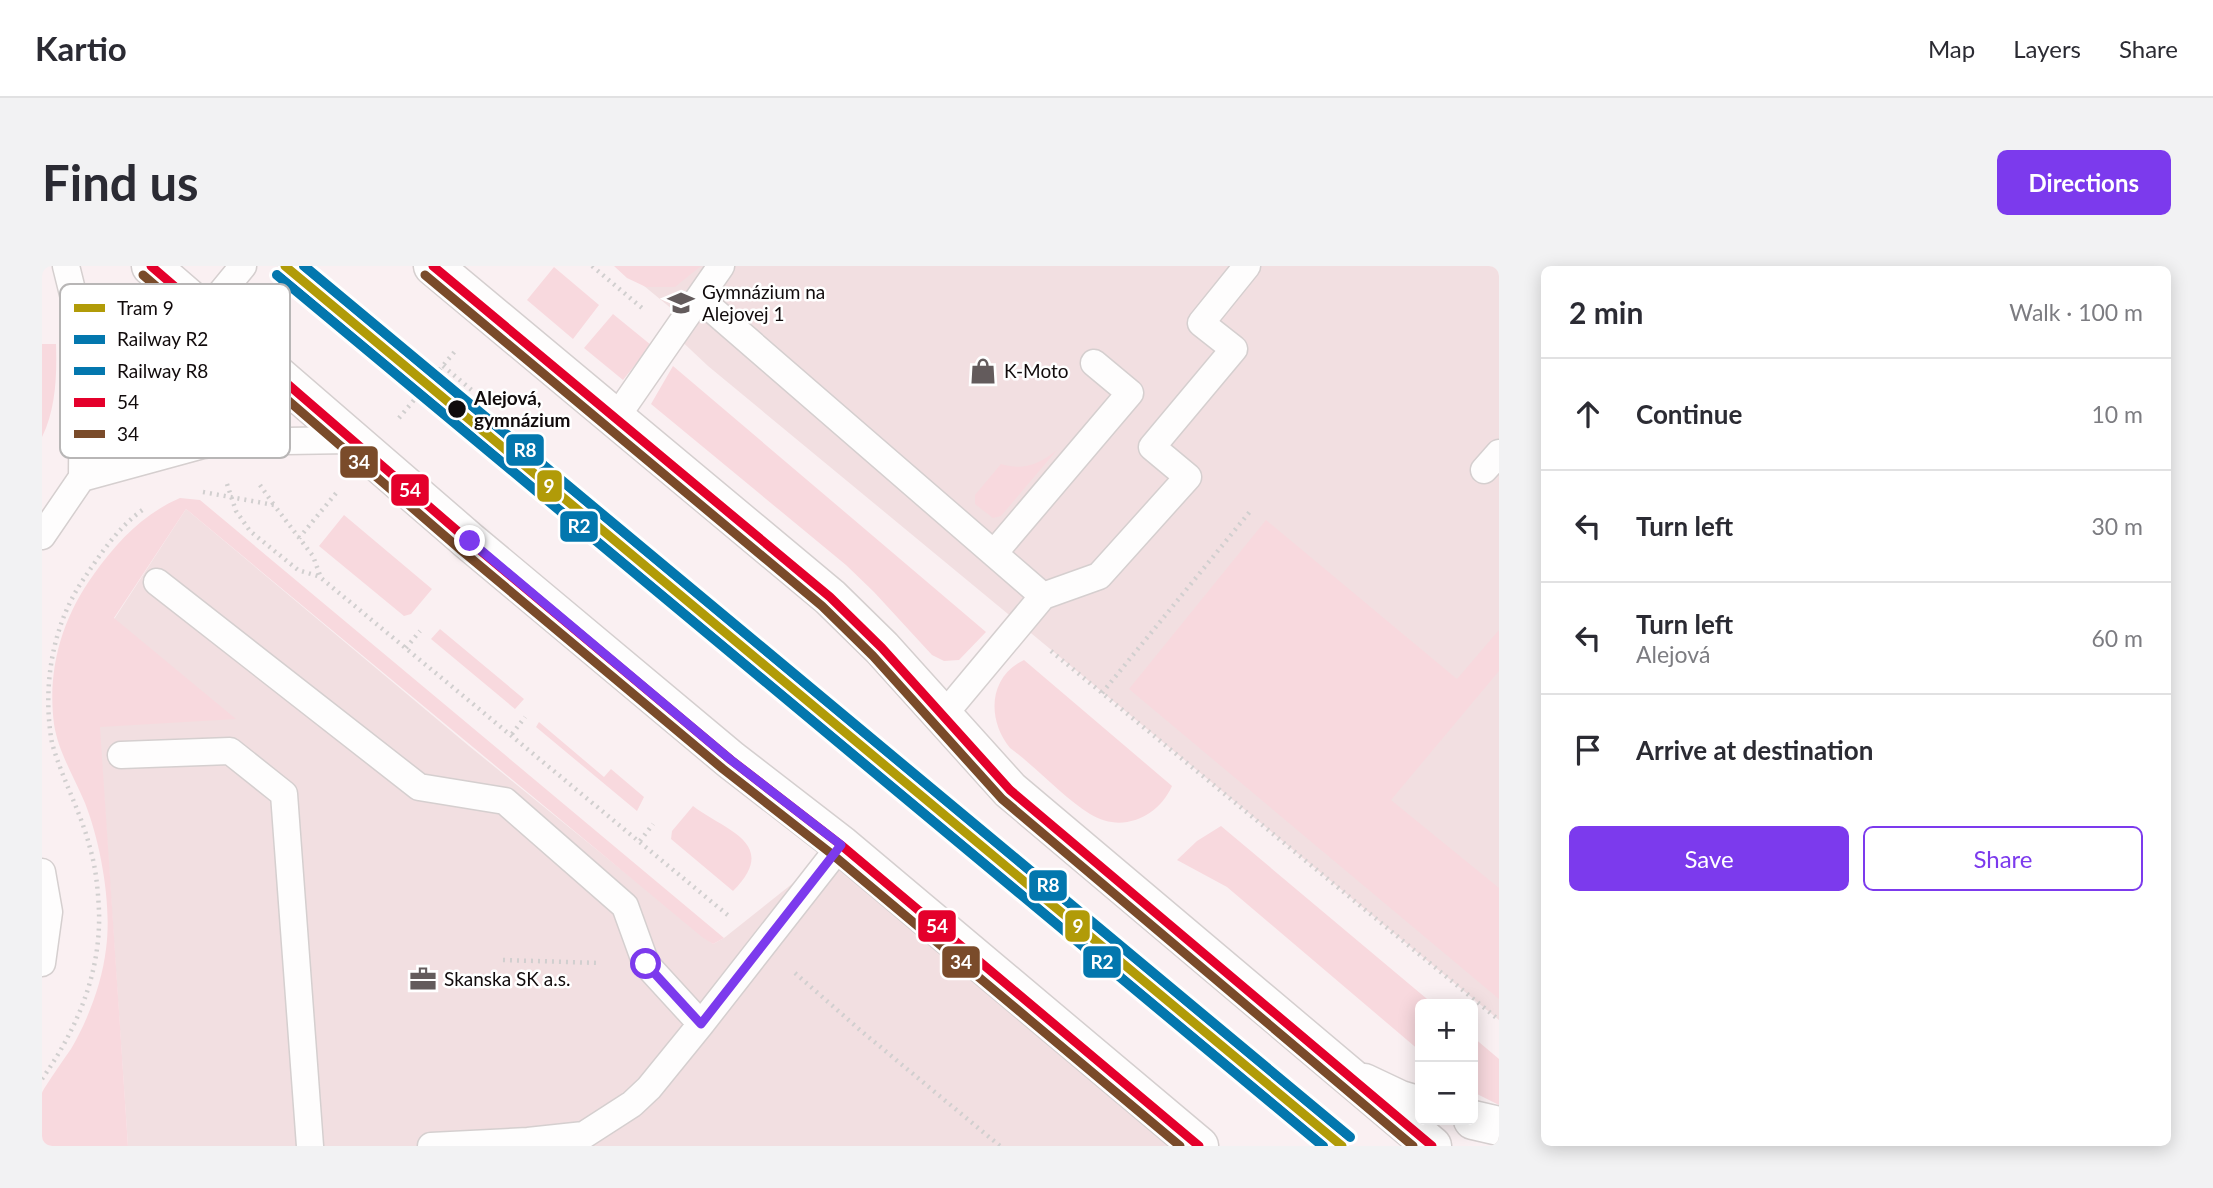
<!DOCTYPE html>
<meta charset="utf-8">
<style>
:root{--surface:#fff;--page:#f2f2f3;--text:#2b2b33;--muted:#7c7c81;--line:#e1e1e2;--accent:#7c3aed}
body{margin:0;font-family:Lato,sans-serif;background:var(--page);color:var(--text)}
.controls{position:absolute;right:21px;bottom:21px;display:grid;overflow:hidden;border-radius:10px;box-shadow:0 4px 18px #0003}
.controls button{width:63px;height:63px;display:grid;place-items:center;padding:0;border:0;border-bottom:2px solid var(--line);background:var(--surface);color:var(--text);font:35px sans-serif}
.stop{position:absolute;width:21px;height:21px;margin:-16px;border:5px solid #7c3aed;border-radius:50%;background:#fff}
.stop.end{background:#7c3aed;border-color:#fff;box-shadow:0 2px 7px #0008}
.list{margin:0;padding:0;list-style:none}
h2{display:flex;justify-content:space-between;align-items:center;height:91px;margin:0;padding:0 28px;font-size:30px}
h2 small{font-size:23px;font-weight:400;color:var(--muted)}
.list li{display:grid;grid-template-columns:46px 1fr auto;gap:21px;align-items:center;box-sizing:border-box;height:112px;padding:0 28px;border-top:2px solid var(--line)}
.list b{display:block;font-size:26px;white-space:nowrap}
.list p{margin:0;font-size:23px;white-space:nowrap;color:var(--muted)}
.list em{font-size:23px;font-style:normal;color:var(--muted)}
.actions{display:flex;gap:14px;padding:21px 28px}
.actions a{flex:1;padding:16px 0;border:2px solid var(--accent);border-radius:10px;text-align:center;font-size:24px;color:var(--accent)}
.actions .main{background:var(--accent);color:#fff}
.icon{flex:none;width:38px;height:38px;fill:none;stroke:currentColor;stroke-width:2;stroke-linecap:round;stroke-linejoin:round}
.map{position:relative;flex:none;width:1457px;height:880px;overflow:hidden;border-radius:10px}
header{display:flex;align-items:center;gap:42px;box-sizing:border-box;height:98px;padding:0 35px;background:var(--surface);border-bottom:2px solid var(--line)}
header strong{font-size:33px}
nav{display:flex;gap:38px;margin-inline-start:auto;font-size:24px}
.intro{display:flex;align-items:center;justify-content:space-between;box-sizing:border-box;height:168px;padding:0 42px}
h1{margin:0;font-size:49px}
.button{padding:18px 32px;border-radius:10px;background:var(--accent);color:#fff;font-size:24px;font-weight:700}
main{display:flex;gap:42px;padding:0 42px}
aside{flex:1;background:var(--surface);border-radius:10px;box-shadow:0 4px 18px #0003}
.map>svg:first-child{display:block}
.built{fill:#f2dfe1}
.grass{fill:#f8d9de}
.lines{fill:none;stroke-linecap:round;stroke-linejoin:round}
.lane-casing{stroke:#d5cfcf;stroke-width:29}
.street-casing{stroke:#d5cfcf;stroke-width:41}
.secondary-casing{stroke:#d5cfcf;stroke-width:41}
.path{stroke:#d1cfcf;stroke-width:4.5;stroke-dasharray:2 5;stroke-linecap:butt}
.lane{stroke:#fefdfd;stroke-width:26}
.street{stroke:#fefdfd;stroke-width:38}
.secondary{stroke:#fefdfd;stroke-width:38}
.bus-1-casing{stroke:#fff;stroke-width:14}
.bus-2-casing{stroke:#fff;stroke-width:14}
.bus-1{stroke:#e4002b;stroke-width:9}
.bus-2{stroke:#7a4b2a;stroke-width:9}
.rail-1-casing{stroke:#fff;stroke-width:16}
.rail-2-casing{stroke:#fff;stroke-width:16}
.rail-1{stroke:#0377ae;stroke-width:10}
.rail-2{stroke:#0377ae;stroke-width:10}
.tram-1-casing{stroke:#fff;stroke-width:14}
.tram-1{stroke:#b19b08;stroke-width:9}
.route{stroke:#7c3aed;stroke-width:9}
.stop-dot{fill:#110b0c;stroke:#fff;stroke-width:2.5}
.labels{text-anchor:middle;stroke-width:5;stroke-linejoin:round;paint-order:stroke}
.poi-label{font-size:19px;fill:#110b0c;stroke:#fff;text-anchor:start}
.stop-label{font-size:19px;font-weight:bold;fill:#110b0c;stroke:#fff;text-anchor:start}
.key{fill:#fff;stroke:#b8b6b6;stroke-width:2}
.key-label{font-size:19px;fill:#110b0c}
.line-badge{stroke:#fff;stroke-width:2.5}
.badge-label{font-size:19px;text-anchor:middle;font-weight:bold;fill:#fff}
</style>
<header>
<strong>Kartio</strong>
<nav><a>Map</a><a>Layers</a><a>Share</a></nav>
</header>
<div class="intro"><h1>Find us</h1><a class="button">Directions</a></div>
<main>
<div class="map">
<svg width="1457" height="880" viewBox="0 0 1457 880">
<rect width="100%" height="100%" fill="#faf0f2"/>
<path class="built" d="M 578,0 L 1457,0 L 1457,754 L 666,100 L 632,68 L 642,53 Z
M 144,243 L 427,480 L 671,678 L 682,672 L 799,579 L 1157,880 L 86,880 L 52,384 Z"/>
<path class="grass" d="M 572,0 L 659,0 L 633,21 L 604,21 L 585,12 Z
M 512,1 L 557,39 L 531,73 L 485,34 Z
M 571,48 L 609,79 L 581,114 L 542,82 Z
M 0,78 L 14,78 C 15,108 14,143 0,171 Z
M 631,100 L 944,366 L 917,394 L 902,395 L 890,389 L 832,326 L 804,299 L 609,138 Z
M 1015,184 L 959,250 L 951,252 L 933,238 L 933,229 L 959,198 C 982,205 997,198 1015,184 Z
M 138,232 L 158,234 L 682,672 L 671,678 L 660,671 L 144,243 L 72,352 L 194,453 L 58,461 L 86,880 L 0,880 C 0,863 0,843 0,827 C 1,823 24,790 29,783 C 46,754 60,717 64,683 C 70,640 59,578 43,537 C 32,511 16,485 12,458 C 5,403 20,352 52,308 C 75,276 101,248 138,232 Z
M 302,249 L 390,323 L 369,348 L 362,350 L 277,280 Z
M 1224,254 L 1415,413 L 1457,364 L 1457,405 L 1349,534 L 1457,622 L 1457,733 L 1087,423 Z
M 398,363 L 482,433 L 473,443 L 389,373 Z
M 982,394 L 1130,520 C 1116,551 1080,568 1048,548 C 1021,531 995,502 968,482 C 945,454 946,411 982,394 Z
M 497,456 L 562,511 L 569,503 L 602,531 L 595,545 L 494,461 Z
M 651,540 C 682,564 739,577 691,625 L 629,573 L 630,565 Z
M 1179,560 L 1391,738 L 1378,738 L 1378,785 L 1185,621 L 1135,594 L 1155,575 Z
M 1431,771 L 1457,793 L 1457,839 L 1431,826 Z"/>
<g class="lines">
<g class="lane-casing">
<path id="lane" d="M 24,0 L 36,48 L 41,78 L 40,212
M 657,32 L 1001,330
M 573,153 L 679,0
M 1442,204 L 1457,187
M 40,212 L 161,179 L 186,176 L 309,174
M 0,270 L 101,122 L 201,0
M 953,286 L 1088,127 L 1052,97
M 115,316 L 377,521 L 463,535 L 583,640 L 604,698 L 659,758
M 900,451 L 1001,330 L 1057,310 L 1146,211 L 1110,181 L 1192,83 L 1159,57 L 1205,0
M 79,489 L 188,485 L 242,528 L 268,880
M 0,606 L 7,646 L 0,697
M 389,880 L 486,875 L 542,869 L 590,838 L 607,822 L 659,758 L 799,579"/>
</g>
<g class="street-casing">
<path id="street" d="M 1322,817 L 1358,834 L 1378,840
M 1431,854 L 1457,860"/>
</g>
<g class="secondary-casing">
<path id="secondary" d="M 109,0 L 427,275 L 689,494 L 799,579 L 1157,880
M 391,0 L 788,331 L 840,382 L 968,524 L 1390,880"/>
</g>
<path class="path" d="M 550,0 L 600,42
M 401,100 L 431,125
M 357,152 L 414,84
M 185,218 L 194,245 L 208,265 L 256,304 L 279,311
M 218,219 L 232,239
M 161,226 L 232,239 L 271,290 L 279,312 L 688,651
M 257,272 L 295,226
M 364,382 L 378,365
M 1009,385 L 1457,754
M 1060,427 L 1210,243
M 470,468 L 483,451
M 598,575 L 611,558
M 461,694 L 558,697
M 753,707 L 818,764 L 958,880
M 0,813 C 35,763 59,707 57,645 C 56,624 54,602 48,582 C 39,546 20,513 10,477 C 0,421 10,358 43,311 C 59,287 78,259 102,243"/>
<use href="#lane" class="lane"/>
<use href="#street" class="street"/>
<use href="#secondary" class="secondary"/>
<g class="bus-1-casing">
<path id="bus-1" d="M 109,0 L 427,275 L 689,494 L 799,579 L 1157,880
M 391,0 L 788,331 L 840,382 L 968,524 L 1390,880"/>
</g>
<g class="bus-2-casing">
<path id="bus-2" d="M 101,9 L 419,284 L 681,503 L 791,589 L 1138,880
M 383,9 L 780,340 L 831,390 L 960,533 L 1371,880"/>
</g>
<use href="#bus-1" class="bus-1"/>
<use href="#bus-2" class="bus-2"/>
<g class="rail-1-casing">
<path id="rail-1" d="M 235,9 L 1281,880"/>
</g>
<g class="rail-2-casing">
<path id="rail-2" d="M 262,0 L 1308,871"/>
</g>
<use href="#rail-1" class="rail-1"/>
<use href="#rail-2" class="rail-2"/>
<g class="tram-1-casing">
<path id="tram-1" d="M 243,0 L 1300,880"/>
</g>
<use href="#tram-1" class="tram-1"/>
</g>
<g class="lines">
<path class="route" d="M 428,275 L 689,494 L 799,579 L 659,758 L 604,698"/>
</g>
<defs>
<g id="school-bare" transform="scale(2.1)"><path d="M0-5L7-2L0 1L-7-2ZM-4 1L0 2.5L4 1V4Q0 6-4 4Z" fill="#635b5c" stroke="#fff" stroke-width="2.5" paint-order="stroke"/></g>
<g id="shop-bare" transform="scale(2.1)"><path d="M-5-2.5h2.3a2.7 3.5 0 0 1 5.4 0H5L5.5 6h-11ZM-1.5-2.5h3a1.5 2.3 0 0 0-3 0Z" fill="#635b5c" stroke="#fff" stroke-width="2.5" paint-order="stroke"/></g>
<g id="office-bare" transform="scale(2.1)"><path d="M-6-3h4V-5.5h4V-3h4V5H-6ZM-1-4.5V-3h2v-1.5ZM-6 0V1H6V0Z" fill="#635b5c" stroke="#fff" stroke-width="2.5" paint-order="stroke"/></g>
</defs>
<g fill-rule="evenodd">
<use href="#school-bare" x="639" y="37"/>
<use href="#shop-bare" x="941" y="105"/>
<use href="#office-bare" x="381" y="713"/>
</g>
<circle class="stop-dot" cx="415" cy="143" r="10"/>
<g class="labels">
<g class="poi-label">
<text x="660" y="33">Gymnázium na<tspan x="660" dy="22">Alejovej 1</tspan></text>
<text x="962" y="112">K-Moto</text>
<text x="402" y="720">Skanska SK a.s.</text>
</g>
<g class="stop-label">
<text x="432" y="139">Alejová,<tspan x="432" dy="22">gymnázium</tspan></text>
</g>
</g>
<rect x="18" y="18" width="230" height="174" rx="10" class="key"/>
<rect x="32" y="38" width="31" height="8" fill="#b19b08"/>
<rect x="32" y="69" width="31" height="9" fill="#0377ae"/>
<rect x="32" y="101" width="31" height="8" fill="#0377ae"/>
<rect x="32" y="132" width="31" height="9" fill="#e4002b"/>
<rect x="32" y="164" width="31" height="8" fill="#7a4b2a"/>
<g class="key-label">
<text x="75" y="49">Tram 9</text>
<text x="75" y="80">Railway R2</text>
<text x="75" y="112">Railway R8</text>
<text x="75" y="143">54</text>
<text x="75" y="175">34</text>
</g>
<g class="line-badge">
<rect x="463" y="167" width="40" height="34" rx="7" fill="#0377ae"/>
<rect x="297" y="179" width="40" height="34" rx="7" fill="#7a4b2a"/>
<rect x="494" y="203" width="27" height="34" rx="7" fill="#b19b08"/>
<rect x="348" y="207" width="40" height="34" rx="7" fill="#e4002b"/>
<rect x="517" y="244" width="40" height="33" rx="7" fill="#0377ae"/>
<rect x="986" y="603" width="40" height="33" rx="7" fill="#0377ae"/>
<rect x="875" y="643" width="40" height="34" rx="7" fill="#e4002b"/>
<rect x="1022" y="643" width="27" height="34" rx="7" fill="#b19b08"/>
<rect x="1040" y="679" width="40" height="34" rx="7" fill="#0377ae"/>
<rect x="899" y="679" width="40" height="34" rx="7" fill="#7a4b2a"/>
</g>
<g class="badge-label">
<text x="483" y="191">R8</text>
<text x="317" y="203">34</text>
<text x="507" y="227">9</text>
<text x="368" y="231">54</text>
<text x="537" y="267">R2</text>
<text x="1006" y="626">R8</text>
<text x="895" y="667">54</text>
<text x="1036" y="667">9</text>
<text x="1060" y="703">R2</text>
<text x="919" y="703">34</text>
</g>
</svg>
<div class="controls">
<button>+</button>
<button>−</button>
</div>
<div class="stop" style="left:604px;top:698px"></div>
<div class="stop end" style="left:428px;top:275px"></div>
</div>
<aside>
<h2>2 min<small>Walk · 100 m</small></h2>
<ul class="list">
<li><svg class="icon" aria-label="ahead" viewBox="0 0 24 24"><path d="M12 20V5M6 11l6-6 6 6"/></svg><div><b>Continue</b></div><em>10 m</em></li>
<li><svg class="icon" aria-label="left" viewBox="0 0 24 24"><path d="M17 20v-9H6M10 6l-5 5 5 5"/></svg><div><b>Turn left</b></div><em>30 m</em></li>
<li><svg class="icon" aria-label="left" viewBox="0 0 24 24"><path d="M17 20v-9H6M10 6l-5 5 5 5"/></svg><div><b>Turn left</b><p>Alejová</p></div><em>60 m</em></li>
<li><svg class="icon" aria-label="arrive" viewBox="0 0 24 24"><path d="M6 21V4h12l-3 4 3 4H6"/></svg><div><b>Arrive at destination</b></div></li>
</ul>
<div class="actions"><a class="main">Save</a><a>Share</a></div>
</aside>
</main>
